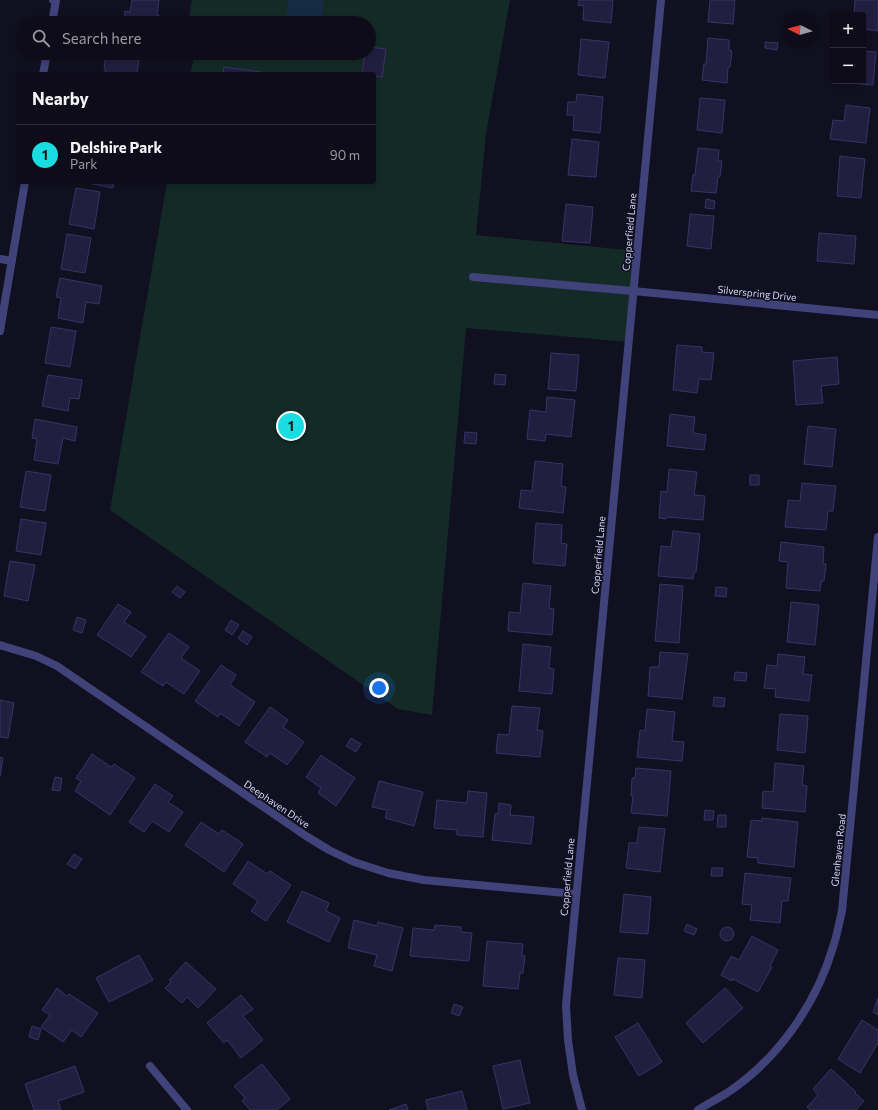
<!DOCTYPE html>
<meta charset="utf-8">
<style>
:root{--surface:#0d0c18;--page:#1b1a25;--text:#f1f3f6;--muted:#9a9ba2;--line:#2d2c37;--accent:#19dde1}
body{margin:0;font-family:Commissioner,sans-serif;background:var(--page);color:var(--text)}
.controls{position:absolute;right:12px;top:12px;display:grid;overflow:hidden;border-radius:4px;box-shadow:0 2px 6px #0003}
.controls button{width:36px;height:36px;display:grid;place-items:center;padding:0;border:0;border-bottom:1px solid var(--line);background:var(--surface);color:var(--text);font:20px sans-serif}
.compass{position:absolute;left:782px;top:12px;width:36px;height:36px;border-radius:50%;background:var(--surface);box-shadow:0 2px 6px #0003;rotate:275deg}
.you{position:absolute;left:379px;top:688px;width:14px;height:14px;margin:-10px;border:3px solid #fff;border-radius:50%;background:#1a73e8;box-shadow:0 0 0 6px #1a73e833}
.badge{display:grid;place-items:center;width:26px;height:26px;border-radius:50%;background:var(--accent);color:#111;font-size:13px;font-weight:700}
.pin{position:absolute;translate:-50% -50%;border:2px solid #fff;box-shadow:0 1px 4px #0006}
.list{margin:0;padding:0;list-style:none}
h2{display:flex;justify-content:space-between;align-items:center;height:52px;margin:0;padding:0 16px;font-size:17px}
h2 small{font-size:13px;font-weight:400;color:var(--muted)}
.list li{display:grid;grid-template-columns:26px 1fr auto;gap:12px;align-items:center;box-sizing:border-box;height:60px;padding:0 16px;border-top:1px solid var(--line)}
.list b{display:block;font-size:15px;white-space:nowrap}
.list p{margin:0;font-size:13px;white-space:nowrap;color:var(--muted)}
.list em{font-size:13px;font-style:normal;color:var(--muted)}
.icon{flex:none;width:22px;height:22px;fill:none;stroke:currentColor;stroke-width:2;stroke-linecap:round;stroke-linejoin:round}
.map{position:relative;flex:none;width:878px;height:1110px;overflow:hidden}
.search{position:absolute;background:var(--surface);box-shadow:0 2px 6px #0003;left:16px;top:16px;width:360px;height:44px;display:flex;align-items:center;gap:10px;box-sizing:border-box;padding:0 14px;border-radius:22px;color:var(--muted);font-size:15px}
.panel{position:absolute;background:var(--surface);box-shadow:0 2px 6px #0003;left:16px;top:72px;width:360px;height:112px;border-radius:4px}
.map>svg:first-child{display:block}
.green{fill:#132a27}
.water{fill:#152b45}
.building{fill:#221e3f;stroke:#393269}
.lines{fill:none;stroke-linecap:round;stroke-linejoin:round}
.lane{stroke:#40427a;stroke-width:8}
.street{stroke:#40427a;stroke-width:8}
.labels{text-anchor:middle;stroke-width:3;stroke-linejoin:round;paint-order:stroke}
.street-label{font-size:10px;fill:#d5d4fa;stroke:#111020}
</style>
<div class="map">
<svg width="878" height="1110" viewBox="0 0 878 1110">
<rect width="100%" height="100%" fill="#111020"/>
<path class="green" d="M 192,0 L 510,0 L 486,134 L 476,235 L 637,251 L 629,342 L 466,328 L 432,715 L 398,709 L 110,510 L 167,182 L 374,182 L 374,74 L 190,74 L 194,57 L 182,57 L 182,53 L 369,53 L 369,23 L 188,23 Z"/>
<path class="water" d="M 289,0 L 324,0 L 321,23 L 285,23 Z
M 281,53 L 316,53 L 315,62 L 280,57 Z"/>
<path class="building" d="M 132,0 L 159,0 L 157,15 L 159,15 L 157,23 L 124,23 L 125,11 L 130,12 Z
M 579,0 L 613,0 L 611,23 L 583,20 L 584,6 L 578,5 Z
M 710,0 L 735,0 L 733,24 L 708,22 Z
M 855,0 L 878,0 L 878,31 L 863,29 L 863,15 L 854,15 Z
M 708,38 L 729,40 L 729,50 L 732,51 L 730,67 L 728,67 L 727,83 L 702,80 L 704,64 L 706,64 Z
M 581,39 L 609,42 L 605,78 L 578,75 Z
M 765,42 L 778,43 L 777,50 L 765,48 Z
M 369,47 L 386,49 L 382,77 L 374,76 L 374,74 L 362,74 L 365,53 L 369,53 Z
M 863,51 L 876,52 L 873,85 L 848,83 L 848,81 L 863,81 Z
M 106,53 L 134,53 L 133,59 L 139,60 L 137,73 L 127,72 L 127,74 L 105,74 L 105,69 L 104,68 Z
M 224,67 L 275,74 L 223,74 Z
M 577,94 L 603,97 L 600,133 L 573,130 L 574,115 L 567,115 L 568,102 L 576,102 Z
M 700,98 L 725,100 L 722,133 L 697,130 Z
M 846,105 L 870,108 L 866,143 L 830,139 L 833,120 L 844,121 Z
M 572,139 L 599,142 L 596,177 L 568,175 Z
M 698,148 L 719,150 L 718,161 L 722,161 L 720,176 L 718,177 L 716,193 L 691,191 L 693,175 L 695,175 Z
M 840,156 L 865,159 L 861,198 L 837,196 Z
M 83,182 L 114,182 L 113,188 Z
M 76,188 L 100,192 L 94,229 L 69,224 Z
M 706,199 L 715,201 L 714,209 L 705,208 Z
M 566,204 L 593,207 L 590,243 L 562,241 Z
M 690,214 L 714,216 L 711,249 L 687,246 Z
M 819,233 L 856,236 L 854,264 L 817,261 Z
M 67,234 L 91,238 L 85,273 L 61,269 Z
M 60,278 L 102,286 L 99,304 L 86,302 L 83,323 L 58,318 L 61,298 L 56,297 Z
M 51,327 L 76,331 L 70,367 L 45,363 Z
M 677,345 L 702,347 L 702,352 L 714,353 L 711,380 L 699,379 L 697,393 L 673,390 Z
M 551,353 L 579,355 L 576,391 L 548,389 Z
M 837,357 L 839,384 L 821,386 L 823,403 L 796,405 L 793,361 Z
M 495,374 L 506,375 L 505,385 L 494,384 Z
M 48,375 L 82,380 L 79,399 L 70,398 L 68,411 L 42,406 Z
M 547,397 L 575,400 L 571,437 L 546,434 L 545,441 L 527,439 L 530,410 L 546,412 Z
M 670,414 L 695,417 L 693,433 L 706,435 L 704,450 L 667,446 Z
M 35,419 L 77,427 L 75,441 L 63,438 L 58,464 L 34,460 L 37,439 L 32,438 Z
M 808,426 L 836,429 L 832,467 L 804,464 Z
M 465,432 L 477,433 L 476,444 L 464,443 Z
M 535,461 L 563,464 L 561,486 L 566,487 L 563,513 L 519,508 L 521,490 L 532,491 Z
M 669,469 L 697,472 L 694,495 L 705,496 L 703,520 L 667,517 L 666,519 L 659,518 L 661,491 L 667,492 Z
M 26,471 L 51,475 L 45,511 L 20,507 Z
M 750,475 L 759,475 L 759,485 L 750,485 Z
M 802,483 L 836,486 L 833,511 L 828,511 L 826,530 L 785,527 L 788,500 L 800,501 Z
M 21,519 L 46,523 L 41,555 L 16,551 Z
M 536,523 L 562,525 L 561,543 L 567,544 L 565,566 L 533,563 Z
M 673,531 L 700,534 L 696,572 L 694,572 L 693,579 L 658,576 L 661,546 L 671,547 Z
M 781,542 L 824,547 L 823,564 L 826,564 L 824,581 L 821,581 L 820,591 L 786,588 L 788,562 L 779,561 Z
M 10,561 L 35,565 L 28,601 L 4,596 Z
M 523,583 L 551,586 L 549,608 L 554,609 L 552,635 L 508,631 L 509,612 L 520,613 Z
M 660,584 L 683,586 L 679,643 L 655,641 Z
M 177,586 L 185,592 L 180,598 L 172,592 Z
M 716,587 L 727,588 L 726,597 L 715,596 Z
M 791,602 L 819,605 L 815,645 L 787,642 Z
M 118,604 L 131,612 L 124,622 L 146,636 L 131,657 L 97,635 Z
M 77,617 L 86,620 L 82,633 L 73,630 Z
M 231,620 L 239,625 L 232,635 L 225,630 Z
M 243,631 L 252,637 L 247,645 L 238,638 Z
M 169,633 L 189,647 L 181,658 L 200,671 L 184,694 L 166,682 L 163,686 L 141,672 Z
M 523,644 L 551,647 L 549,668 L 554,669 L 552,694 L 519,691 Z
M 660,652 L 688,654 L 682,699 L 648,696 L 650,667 L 659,667 Z
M 778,654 L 805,657 L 803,674 L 812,675 L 809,701 L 775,697 L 776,689 L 764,688 L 767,665 L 777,666 Z
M 221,665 L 236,675 L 230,685 L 255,702 L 239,726 L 220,713 L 218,717 L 195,701 Z
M 735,672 L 747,673 L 746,681 L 734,680 Z
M 714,697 L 725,698 L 724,707 L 713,706 Z
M 0,700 L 14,703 L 8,738 L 0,737 Z
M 512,706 L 540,708 L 537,730 L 543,731 L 540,757 L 496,753 L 498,734 L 509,735 Z
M 270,707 L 288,720 L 283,727 L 304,742 L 287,765 L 270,753 L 267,757 L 245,742 Z
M 647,709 L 675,712 L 672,741 L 684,742 L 682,761 L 637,757 L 640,730 L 645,731 Z
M 780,714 L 808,716 L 805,753 L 777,750 Z
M 351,738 L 361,744 L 356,752 L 346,746 Z
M 92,754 L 111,767 L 114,764 L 135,778 L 110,815 L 75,791 L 81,781 L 76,778 Z
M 321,755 L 355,778 L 336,806 L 318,793 L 321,788 L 306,777 Z
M 0,757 L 3,758 L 0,776 Z
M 775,763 L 804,766 L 802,785 L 807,786 L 805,812 L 762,808 L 763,791 L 773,792 Z
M 636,768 L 671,771 L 667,816 L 631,813 L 633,796 L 631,796 L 632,778 L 635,778 Z
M 55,777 L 62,778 L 60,791 L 52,790 Z
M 379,781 L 423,792 L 414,826 L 385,818 L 387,810 L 372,807 Z
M 155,784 L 173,796 L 168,802 L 183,812 L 169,832 L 152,821 L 144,832 L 129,822 Z
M 468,791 L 487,793 L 483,837 L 457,835 L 457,830 L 434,828 L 437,800 L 467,803 Z
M 499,803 L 511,805 L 510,815 L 534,817 L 531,844 L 492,840 L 495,814 L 498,814 Z
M 705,810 L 714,811 L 713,820 L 704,820 Z
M 718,815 L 726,815 L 726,827 L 717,827 Z
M 762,818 L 798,822 L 794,867 L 758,863 L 758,858 L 747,857 L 751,820 L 762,821 Z
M 201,822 L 219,834 L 222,830 L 243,844 L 224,872 L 185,845 Z
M 639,827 L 665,829 L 660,872 L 626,868 L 629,843 L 637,843 Z
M 74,854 L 82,859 L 75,869 L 67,864 Z
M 248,861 L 267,874 L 270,871 L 291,885 L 266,921 L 251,911 L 258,901 L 233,884 Z
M 712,868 L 723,868 L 722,876 L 711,876 Z
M 745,873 L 791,878 L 788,901 L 782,901 L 780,923 L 750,920 L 752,905 L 742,904 Z
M 302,891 L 329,903 L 326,911 L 340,918 L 329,942 L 287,922 Z
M 624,894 L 651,897 L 648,934 L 620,932 Z
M 354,920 L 377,926 L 378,922 L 403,928 L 392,971 L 374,966 L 377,955 L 348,948 Z
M 687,924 L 697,929 L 694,935 L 684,931 Z
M 435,925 L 461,927 L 461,932 L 472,933 L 469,961 L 410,956 L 413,928 L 434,930 Z
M720 934a7 7 0 1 1 14 0a7 7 0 1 1-14 0Z
M 752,936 L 778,950 L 770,966 L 772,967 L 758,992 L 733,979 L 732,981 L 721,975 L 731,956 L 739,960 Z
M 487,941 L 523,944 L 522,955 L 525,956 L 523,973 L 520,973 L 518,989 L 483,986 Z
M 139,955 L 153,980 L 109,1002 L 96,978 Z
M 618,958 L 645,960 L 642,998 L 614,995 Z
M 186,962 L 216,989 L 198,1008 L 187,997 L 182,1003 L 165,988 L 171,982 L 169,980 Z
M 57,988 L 67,996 L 69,994 L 98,1013 L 81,1037 L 72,1030 L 63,1042 L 41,1027 L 50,1015 L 42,1010 Z
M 725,988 L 743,1008 L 703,1043 L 686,1023 Z
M 241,995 L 253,1009 L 243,1016 L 263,1040 L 241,1058 L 227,1040 L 224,1043 L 207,1023 Z
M 878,998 L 878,1015 L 873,1012 Z
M 454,1004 L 463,1007 L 459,1016 L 451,1013 Z
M 862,1020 L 878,1030 L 878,1043 L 860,1073 L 838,1059 Z
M 638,1023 L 662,1062 L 639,1076 L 615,1037 Z
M 32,1026 L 41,1029 L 38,1040 L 29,1037 Z
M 520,1060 L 530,1103 L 503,1109 L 493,1066 Z
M 262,1064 L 290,1099 L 277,1110 L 250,1110 L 242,1101 L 245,1098 L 234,1086 Z
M 75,1066 L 84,1092 L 58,1101 L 61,1110 L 34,1110 L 25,1084 Z
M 831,1069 L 856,1092 L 855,1093 L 864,1101 L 856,1110 L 810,1110 L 807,1107 L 818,1095 L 813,1089 Z
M 462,1091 L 467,1110 L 428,1110 L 426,1100 Z
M 406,1104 L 408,1110 L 389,1110 Z"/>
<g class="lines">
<path class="lane" d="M 473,277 L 633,291"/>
<path class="street" d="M 52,23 L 56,0 L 53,0
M 43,74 L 47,53
M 0,259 L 12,261
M 633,291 L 878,315
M 0,331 L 25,182
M 0,645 L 36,656 L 57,666 L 306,836 L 329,850 L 354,862 L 388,873 L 424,880 L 576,894
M 150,1066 L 187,1110
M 582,1110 L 573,1075 L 568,1040 L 566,1005 L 661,0
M 698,1110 C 707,1104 717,1099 727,1093 C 777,1060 816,1005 833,947 C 837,936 839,923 842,911 L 878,537"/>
</g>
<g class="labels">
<g class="street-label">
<text transform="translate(629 232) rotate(-85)" y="4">Copperfield Lane</text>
<text transform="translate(757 293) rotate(6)" y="4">Silverspring Drive</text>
<text transform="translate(598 555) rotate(-85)" y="4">Copperfield Lane</text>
<text transform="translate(277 804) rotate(34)" y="4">Deephaven Drive</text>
<text transform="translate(838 850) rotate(-84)" y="4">Glenhaven Road</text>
<text transform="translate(567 877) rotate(-85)" y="4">Copperfield Lane</text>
</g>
</g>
</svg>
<div class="controls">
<button>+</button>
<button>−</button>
</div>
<svg class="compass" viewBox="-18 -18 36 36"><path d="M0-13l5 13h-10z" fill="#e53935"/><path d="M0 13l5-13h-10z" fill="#9a9ba2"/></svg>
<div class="you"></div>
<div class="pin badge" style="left:291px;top:426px">1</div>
<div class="search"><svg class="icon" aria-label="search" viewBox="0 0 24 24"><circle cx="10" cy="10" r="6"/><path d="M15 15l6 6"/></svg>Search here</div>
<section class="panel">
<h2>Nearby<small></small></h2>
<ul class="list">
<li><span class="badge">1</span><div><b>Delshire Park</b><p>Park</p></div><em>90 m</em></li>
</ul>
</section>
</div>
